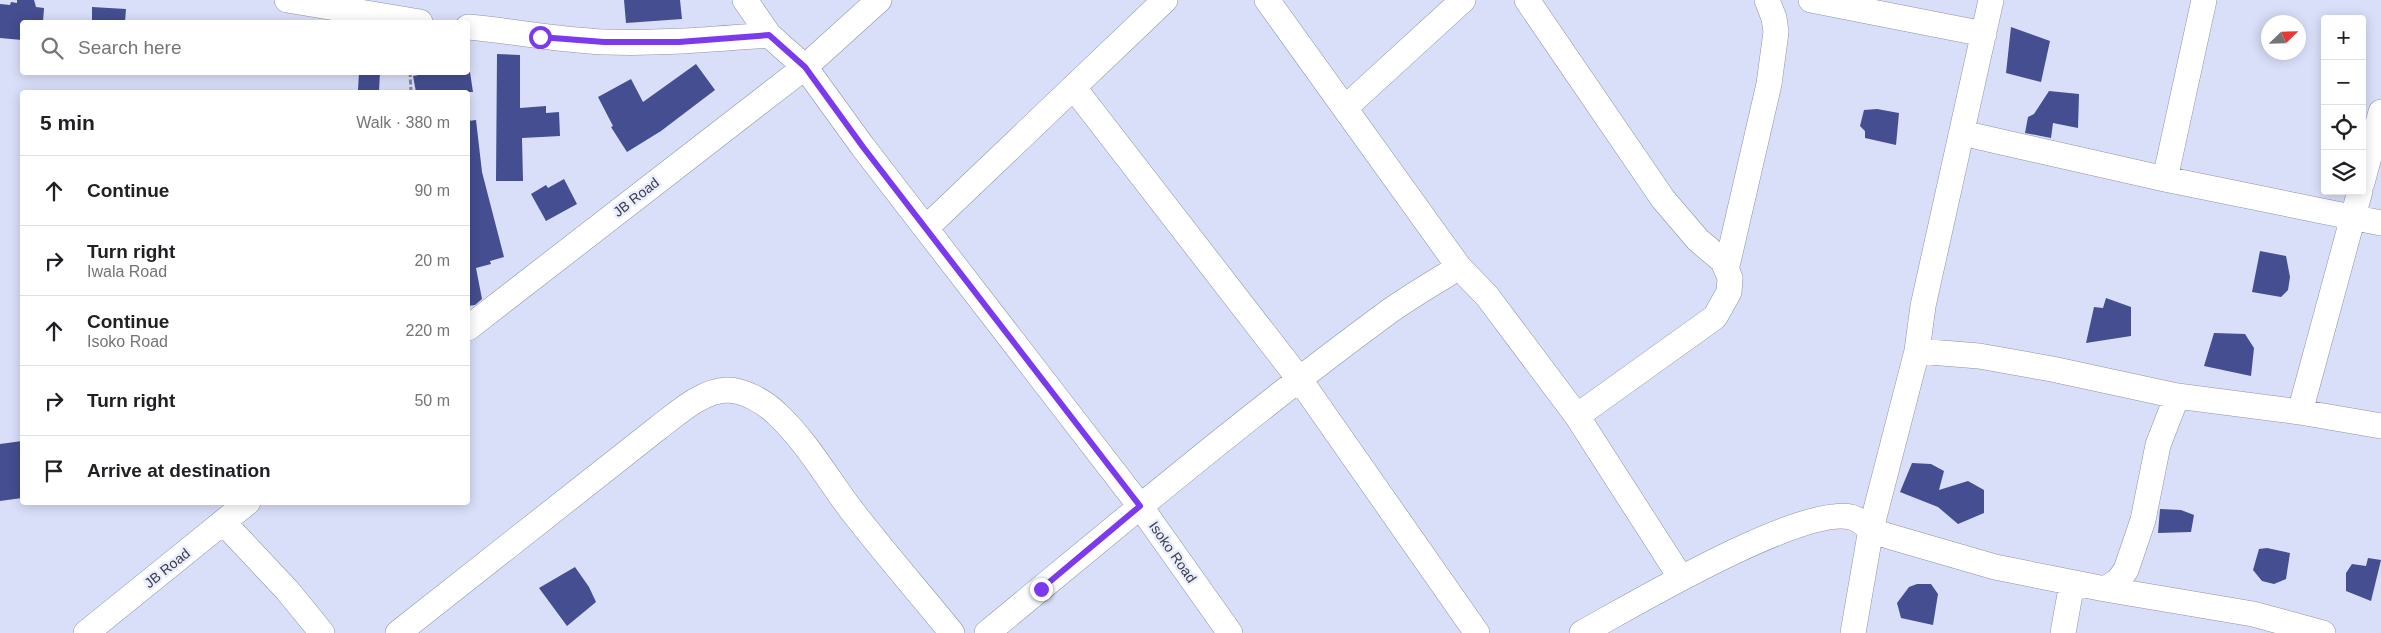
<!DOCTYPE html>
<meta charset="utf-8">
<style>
:root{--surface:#fff;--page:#f6f6f6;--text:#202124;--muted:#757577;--line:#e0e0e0}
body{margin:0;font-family:Arial,sans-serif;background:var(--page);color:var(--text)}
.controls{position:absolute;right:15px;top:15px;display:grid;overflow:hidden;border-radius:5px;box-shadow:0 2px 12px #0003}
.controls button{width:45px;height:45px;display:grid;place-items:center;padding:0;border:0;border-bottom:1px solid var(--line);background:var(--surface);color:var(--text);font:25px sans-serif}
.compass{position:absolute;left:2261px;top:15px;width:45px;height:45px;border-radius:50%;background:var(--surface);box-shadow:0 2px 12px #0003;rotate:67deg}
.stop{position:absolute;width:15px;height:15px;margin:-11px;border:4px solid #7c3aed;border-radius:50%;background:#fff}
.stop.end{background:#7c3aed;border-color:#fff;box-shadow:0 1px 5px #0008}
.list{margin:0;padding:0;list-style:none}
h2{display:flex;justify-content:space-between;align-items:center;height:65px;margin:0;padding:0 20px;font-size:21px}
h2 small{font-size:16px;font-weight:400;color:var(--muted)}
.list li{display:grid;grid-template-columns:32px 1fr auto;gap:15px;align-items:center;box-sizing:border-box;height:70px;padding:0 20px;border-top:1px solid var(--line)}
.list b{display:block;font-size:19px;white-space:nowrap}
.list p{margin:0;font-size:16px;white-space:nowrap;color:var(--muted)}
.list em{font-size:16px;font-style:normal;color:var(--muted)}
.icon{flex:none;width:28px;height:28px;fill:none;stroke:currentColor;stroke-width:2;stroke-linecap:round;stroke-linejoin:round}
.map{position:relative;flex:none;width:2381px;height:633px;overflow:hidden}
.search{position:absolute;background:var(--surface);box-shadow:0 2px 12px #0003;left:20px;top:20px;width:450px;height:55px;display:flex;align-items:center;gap:12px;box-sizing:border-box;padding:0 18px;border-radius:5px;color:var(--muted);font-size:19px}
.panel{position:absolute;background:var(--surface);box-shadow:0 2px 12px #0003;left:20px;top:90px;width:450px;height:415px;border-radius:5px}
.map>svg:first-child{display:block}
.building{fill:#444e90}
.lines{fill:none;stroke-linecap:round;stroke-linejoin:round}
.minor-casing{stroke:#8c92a9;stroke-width:26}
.path{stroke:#85889a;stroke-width:3;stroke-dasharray:5 2.5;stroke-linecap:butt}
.minor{stroke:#fff;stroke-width:25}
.route{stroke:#7c3aed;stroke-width:6}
.labels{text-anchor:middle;stroke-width:5;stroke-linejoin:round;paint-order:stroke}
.street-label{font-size:14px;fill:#3a3c46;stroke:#e9edfd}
</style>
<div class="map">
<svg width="2381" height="633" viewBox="0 0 2381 633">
<rect width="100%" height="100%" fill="#d9dff9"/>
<path class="building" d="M 17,0 L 34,0 L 36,7 L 44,8 L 43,22 L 22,22 L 22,40 L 0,38 L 0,4 L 10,5 L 11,2 L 17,3 Z
M 624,0 L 680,0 L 682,19 L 626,23 Z
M 92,7 L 126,9 L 125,22 L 92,22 Z
M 2011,27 L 2050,41 L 2041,82 L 2006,73 Z
M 497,54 L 520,55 L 520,108 L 546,106 L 546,113 L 559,112 L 560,136 L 522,138 L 523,181 L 496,181 Z
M 696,64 L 715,90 L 661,131 L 627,152 L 611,127 L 613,126 L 598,97 L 631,79 L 643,102 Z
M 359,72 L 380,72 L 379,91 L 358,90 Z
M 437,72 L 470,72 L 473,92 L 416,92 L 413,76 Z
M 2049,91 L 2079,94 L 2078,128 L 2053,123 L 2051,138 L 2025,133 L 2028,117 L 2034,114 Z
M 1877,109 L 1899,113 L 1896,145 L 1865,138 L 1865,131 L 1860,126 L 1864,110 Z
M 476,120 L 482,172 L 504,257 L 490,261 L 491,264 L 476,268 L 482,299 L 475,305 L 468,306 L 468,204 L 470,204 L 468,121 Z
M 564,179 L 577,204 L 546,221 L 531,194 L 546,185 L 548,188 Z
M 2260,251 L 2286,256 L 2290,277 L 2288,290 L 2281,297 L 2252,292 Z
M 2106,298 L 2131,307 L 2131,336 L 2086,343 L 2094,307 L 2103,308 Z
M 2214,333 L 2245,334 L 2254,348 L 2251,376 L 2204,366 Z
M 22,441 L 22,498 L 0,501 L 0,444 Z
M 1912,463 L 1931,464 L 1944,471 L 1939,490 L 1968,481 L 1984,490 L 1984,513 L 1958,524 L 1938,507 L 1900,492 Z
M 2160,509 L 2181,510 L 2194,515 L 2191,532 L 2158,533 Z
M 2267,548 L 2290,553 L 2286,579 L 2274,584 L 2262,581 L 2253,570 L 2259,549 Z
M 2368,558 L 2381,560 L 2371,601 L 2346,591 L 2346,573 L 2352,564 L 2366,566 Z
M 575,567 L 589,587 L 596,602 L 567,626 L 539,588 Z
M 1917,584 L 1931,584 L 1938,594 L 1933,625 L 1901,618 L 1897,603 L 1909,587 Z"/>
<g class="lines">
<g class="minor-casing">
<path id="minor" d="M 287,0 L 420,22
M 745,0 L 769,35 L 805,67 L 863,147 L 1140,506 L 1230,633
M 1267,0 L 1459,267 L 1487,296 L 1577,416 L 1681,578
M 1527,0 L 1663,199 L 1698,240 L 1723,261 L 1730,278 L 1729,292 L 1715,317 L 1577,416
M 1811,0 L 1984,34
M 468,27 C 513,31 558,40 605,42 C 660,44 714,39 769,35
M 1074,88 L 1300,380 L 1477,633
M 1346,107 L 1463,0
M 1962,133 L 2165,179 L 2381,223
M 2165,179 L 2204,0
M 2362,183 L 2381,112
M 926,228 L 1165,0
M 1727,266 L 1769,84 L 1776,32 L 1774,18 L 1767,0
M 468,328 L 805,67 L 879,0
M 1917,351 L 1979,356 L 2052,369 L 2177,396 L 2300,412 L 2381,426
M 2300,412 L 2360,191
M 223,522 L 287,590 L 322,633
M 2105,589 L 2118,581 L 2126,570 L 2143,520 L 2158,445 L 2177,396
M 86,633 L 248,502
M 398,633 L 658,428 C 678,413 701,391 727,390 C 744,390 765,402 777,414 C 806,441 826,476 849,507 C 882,550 918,591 952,633
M 987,633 C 1117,526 1247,416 1383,316 C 1407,298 1434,283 1459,267
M 1582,633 C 1633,605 1799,506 1851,517 C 1859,519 1864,525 1871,529 C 1876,532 1882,534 1888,536 L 1995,567 L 2105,589 L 2253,614 L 2323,633
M 1853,633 L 1871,529 L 1917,351 L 1923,306 L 1991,0
M 2063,633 L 2072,583"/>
</g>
<path class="path" d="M 410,72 L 411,92"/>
<use href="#minor" class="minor"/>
</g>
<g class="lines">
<path class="route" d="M 540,37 L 604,42 L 679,42 L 769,35 L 805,67 L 863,147 L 1140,506 L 1041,589"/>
</g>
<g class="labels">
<g class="street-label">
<text transform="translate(636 197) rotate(-38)" y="5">JB Road</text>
<text transform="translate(1173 552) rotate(55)" y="5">Isoko Road</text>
<text transform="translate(167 568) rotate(-39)" y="5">JB Road</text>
</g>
</g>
</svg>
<div class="controls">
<button>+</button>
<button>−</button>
<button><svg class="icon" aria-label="locate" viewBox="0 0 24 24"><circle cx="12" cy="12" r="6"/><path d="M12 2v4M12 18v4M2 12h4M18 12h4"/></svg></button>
<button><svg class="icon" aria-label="layers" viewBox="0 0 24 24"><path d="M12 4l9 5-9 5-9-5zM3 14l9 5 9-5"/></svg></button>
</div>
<svg class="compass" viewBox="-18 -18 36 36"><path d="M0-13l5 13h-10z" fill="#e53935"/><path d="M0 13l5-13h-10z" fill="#757577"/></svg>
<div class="stop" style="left:540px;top:37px"></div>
<div class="stop end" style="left:1041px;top:589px"></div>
<div class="search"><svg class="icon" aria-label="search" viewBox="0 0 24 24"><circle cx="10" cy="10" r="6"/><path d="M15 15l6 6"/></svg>Search here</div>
<section class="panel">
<h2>5 min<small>Walk · 380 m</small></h2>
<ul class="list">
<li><svg class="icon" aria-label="ahead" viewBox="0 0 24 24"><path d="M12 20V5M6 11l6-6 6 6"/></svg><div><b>Continue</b></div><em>90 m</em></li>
<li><svg class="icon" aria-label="right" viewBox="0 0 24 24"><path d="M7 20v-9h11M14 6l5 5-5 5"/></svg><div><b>Turn right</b><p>Iwala Road</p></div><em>20 m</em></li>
<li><svg class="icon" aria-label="ahead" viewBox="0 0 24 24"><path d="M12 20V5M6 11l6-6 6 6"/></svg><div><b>Continue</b><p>Isoko Road</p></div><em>220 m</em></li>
<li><svg class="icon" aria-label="right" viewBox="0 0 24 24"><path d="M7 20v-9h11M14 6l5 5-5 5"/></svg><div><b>Turn right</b></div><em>50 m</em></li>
<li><svg class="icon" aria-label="arrive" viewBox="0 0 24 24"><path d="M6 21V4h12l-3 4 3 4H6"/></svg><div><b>Arrive at destination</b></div></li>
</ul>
</section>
</div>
